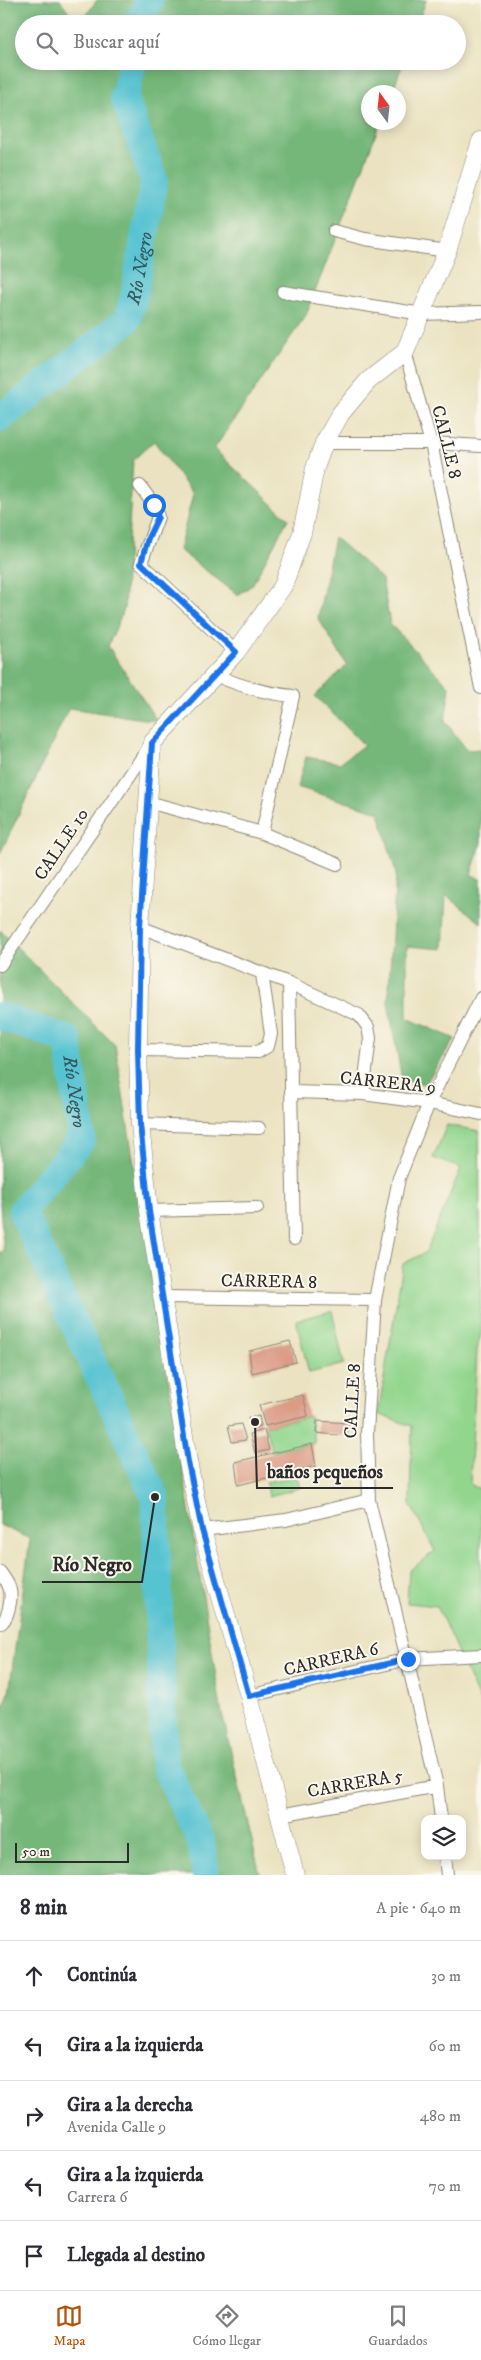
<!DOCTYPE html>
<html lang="es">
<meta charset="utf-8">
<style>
:root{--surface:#fff;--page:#f2f2f3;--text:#2b2b33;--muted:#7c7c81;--line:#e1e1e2;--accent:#b45309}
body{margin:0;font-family:"IM FELL DW Pica",serif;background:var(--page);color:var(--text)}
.controls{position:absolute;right:15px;bottom:15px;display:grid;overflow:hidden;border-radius:10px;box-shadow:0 2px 12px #0003}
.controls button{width:45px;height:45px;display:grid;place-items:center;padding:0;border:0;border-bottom:1px solid var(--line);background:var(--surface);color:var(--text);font:25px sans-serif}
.compass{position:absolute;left:361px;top:85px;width:45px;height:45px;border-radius:50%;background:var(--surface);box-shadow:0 2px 12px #0003;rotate:345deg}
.scale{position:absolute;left:15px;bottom:12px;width:114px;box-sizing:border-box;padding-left:5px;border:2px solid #2b2b2b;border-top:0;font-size:14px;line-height:18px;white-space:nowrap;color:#2b2b2b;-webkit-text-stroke:4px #fbf7ec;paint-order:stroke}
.stop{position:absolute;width:15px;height:15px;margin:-11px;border:4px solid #1a73e8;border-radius:50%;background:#fff}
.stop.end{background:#1a73e8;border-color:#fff;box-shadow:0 1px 5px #0008}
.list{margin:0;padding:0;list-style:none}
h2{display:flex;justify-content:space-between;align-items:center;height:65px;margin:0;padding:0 20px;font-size:21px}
h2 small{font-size:16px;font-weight:400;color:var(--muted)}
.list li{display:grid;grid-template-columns:32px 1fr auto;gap:15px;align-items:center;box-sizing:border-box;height:70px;padding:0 20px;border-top:1px solid var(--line)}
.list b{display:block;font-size:19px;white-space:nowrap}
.list p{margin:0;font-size:16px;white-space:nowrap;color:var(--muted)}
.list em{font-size:16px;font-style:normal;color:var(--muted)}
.icon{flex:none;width:28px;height:28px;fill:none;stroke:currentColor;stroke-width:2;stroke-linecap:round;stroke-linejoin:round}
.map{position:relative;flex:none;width:481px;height:1875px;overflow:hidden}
.search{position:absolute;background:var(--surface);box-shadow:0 2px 12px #0003;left:15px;right:15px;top:15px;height:55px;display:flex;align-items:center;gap:12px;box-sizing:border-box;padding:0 18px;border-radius:28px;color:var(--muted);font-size:19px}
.sheet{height:415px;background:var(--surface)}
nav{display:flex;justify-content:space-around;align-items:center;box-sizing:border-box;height:70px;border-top:1px solid var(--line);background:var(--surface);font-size:14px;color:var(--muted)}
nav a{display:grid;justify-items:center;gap:2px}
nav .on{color:var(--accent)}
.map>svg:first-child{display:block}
.green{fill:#92d68e;stroke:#5e805c}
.forest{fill:#75b779;stroke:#507152}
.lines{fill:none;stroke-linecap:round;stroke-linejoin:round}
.river{stroke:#57c3d1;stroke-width:28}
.building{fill:#db9b85}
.street-casing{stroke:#8a8676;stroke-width:14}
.secondary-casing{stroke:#8a8676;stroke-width:19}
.street{stroke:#fff;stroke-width:12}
.secondary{stroke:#fff;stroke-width:18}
.route{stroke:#1a73e8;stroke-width:6}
.labels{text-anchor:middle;stroke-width:4;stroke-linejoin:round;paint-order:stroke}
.street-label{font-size:18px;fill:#2b2b2b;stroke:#fbf7ec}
.water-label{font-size:19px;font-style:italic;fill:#38595d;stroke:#fbf7ec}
.leader{fill:none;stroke:#2b2b2b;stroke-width:2}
.callout-dot{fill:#2b2b2b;stroke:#fbf7ec;stroke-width:2}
.callout-label{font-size:19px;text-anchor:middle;font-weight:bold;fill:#2b2b2b;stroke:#fbf7ec;stroke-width:4;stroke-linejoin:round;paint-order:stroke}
</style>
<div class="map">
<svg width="481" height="1875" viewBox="0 0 481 1875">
<rect width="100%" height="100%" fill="#fbf7ec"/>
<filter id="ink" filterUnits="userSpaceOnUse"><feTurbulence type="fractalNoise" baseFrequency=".02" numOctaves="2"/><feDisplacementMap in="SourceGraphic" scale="10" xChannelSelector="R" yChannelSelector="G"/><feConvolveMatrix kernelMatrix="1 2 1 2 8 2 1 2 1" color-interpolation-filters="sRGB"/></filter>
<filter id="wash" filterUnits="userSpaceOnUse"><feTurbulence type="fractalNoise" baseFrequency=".0096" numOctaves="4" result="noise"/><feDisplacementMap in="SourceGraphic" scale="20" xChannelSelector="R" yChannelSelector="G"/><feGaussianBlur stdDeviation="1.12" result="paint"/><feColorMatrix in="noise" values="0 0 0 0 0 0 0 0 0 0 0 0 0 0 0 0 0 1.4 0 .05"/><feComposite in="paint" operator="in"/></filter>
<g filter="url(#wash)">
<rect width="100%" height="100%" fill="#eae2c0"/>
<path class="green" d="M 447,1125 L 479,1131 L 481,1334 L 477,1349 L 470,1484 L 481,1490 L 481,1704 L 437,1606 L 407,1603 L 409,1571 L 435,1551 L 410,1504 L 412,1426 L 378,1414 L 403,1264 L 426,1252 L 461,1168 L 433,1158 Z
M 332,1311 L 344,1364 L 309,1373 L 296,1320 Z
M 310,1416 L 315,1443 L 272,1452 L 265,1426 Z
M 297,1476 L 300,1488 L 269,1496 L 266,1482 Z"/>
<path class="forest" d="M 0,0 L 60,0 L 77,24 L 24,24 L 24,61 L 404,61 L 392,92 L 368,92 L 368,122 L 380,123 L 306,315 L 214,449 L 288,519 L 252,585 L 238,595 L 179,550 L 193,494 L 154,441 L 133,460 L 124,609 L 108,646 L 157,721 L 69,708 L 0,854 Z
M 97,0 L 426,0 L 418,24 L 80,24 Z
M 334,537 L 382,579 L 390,624 L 450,687 L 445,721 L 467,750 L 481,749 L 481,844 L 471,874 L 481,880 L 481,923 L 446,895 L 443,949 L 407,946 L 407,1018 L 455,1039 L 425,1084 L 402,1080 L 388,1002 L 396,873 L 379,812 L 297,787 L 306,757 L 340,763 L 364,745 L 315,696 L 347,665 L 318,618 Z
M 0,930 L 115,1045 L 221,1709 L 260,1875 L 0,1875 L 0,1719 L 9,1692 L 30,1539 L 0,1525 L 0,1252 L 4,1252 L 0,1204 Z"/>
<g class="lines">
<g class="river">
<path d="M 137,24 L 150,0"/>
<path id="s1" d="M 0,418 L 127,320 L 135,292 L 154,181 L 124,97 L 131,71 L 129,61"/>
<path id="s2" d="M 0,1016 L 68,1040 L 82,1139 L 22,1211 L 155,1497 L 164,1764 L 201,1842 L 206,1875"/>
</g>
</g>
<g id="blocks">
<path class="building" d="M 290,1341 L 296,1362 L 252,1373 L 249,1351 Z
M 303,1395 L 308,1416 L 265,1426 L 259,1405 Z
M 259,1416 L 261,1426 L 252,1428 L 248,1418 Z
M 317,1421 L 349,1423 L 347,1436 L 316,1433 Z
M 241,1424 L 246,1440 L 232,1442 L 228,1426 Z
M 264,1430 L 269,1450 L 255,1453 L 250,1434 Z
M 312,1444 L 316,1466 L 238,1485 L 235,1462 Z"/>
</g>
</g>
<g filter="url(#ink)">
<use href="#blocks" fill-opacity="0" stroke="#8a8676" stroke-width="1"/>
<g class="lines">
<g class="street-casing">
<path id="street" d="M 334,231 L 365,239 L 447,251
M 283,292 L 422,314 L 481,312
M 405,352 L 431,443 L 481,688
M 324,443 L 431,443 L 481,446
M 140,486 L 154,505 L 158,517 L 141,563 L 236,652
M 213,674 C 239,686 264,693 293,696 L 262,833
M 148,802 L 262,833 L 337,864
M 140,927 L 289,983 L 359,1015 L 368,1027 L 370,1038 L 363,1094
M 0,965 L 152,743
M 289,983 L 294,1239
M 138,1050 L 258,1052 L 268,1046 L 271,1034 L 262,974
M 291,1092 L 363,1094 L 429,1103 L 481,1114
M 140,1124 L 259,1128
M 149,1211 L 257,1208
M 162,1297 L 375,1300
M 202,1530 L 286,1520 L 369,1500
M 0,1572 C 3,1576 9,1584 10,1590 C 12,1599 8,1620 0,1624
M 249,1696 L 408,1659 L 481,1655
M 280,1815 L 437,1786
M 441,1819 L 437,1786 L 369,1500 L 367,1433 L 375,1300 L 399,1178 L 429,1103 L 481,998
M 445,1856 L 447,1875"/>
</g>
<g class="secondary-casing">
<path id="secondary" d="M 295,1875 L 249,1696 L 202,1530 L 188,1462 L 149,1211 L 140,1124 L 138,1050 L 140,927 L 152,743 L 236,652 L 283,586 L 302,533 L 315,468 L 324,443 L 341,413 L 368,381 L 405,352 L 447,251 L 481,141"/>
</g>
<use href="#street" class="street"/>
<use href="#secondary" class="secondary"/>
</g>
</g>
<g class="lines" filter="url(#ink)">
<path class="route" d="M 154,505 L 158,517 L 148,538 L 141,563 L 236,652 L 152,743 L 140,927 L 138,1050 L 140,1124 L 149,1211 L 188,1462 L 202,1530 L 249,1696 L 408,1659"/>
</g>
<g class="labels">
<g class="street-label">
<text transform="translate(447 442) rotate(76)" y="6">CALLE 8</text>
<text transform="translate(61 844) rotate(-56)" y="6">CALLE 10</text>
<text transform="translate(388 1082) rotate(6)" y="6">CARRERA 9</text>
<text transform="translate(269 1281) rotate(1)" y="6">CARRERA 8</text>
<text transform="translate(352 1401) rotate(-87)" y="6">CALLE 8</text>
<text transform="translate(331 1659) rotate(-13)" y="6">CARRERA 6</text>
<text transform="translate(355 1783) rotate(-10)" y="6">CARRERA 5</text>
</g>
<g class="water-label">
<text dy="7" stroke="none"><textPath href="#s1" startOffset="214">Río Negro</textPath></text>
<text dy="7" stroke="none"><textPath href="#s2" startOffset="124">Río Negro</textPath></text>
</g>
</g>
<path class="leader" d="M255 1422L257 1488H393M155 1497L142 1582H42"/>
<g class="callout-dot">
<circle cx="255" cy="1422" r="5"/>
<circle cx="155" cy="1497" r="5"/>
</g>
<g class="callout-label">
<text x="325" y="1478">baños pequeños</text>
<text x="92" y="1571">Río Negro</text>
</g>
</svg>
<div class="controls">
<button><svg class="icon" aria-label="layers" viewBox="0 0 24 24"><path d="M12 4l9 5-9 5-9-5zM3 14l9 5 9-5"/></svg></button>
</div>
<svg class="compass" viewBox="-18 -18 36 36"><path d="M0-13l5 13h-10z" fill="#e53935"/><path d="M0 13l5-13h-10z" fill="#7c7c81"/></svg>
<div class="scale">50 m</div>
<div class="stop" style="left:154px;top:505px"></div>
<div class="stop end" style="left:408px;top:1659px"></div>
<div class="search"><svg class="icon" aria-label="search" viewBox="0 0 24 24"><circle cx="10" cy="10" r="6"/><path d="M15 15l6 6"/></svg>Buscar aquí</div>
</div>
<section class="sheet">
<h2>8 min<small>A pie · 640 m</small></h2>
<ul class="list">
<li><svg class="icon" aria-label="ahead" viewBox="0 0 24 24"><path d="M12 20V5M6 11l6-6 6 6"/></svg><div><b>Continúa</b></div><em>30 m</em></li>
<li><svg class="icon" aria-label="left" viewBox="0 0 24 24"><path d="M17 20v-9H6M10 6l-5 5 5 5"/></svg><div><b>Gira a la izquierda</b></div><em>60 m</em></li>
<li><svg class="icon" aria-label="right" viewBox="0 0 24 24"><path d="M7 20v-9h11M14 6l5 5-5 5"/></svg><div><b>Gira a la derecha</b><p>Avenida Calle 9</p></div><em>480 m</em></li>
<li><svg class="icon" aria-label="left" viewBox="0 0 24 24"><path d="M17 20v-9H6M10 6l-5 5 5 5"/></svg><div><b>Gira a la izquierda</b><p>Carrera 6</p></div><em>70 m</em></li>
<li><svg class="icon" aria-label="arrive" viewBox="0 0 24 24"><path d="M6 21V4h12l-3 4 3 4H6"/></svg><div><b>Llegada al destino</b></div></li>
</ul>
</section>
<nav>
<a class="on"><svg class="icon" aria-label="map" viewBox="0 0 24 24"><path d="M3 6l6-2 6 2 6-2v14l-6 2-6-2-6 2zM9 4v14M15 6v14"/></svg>Mapa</a>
<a><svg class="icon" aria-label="directions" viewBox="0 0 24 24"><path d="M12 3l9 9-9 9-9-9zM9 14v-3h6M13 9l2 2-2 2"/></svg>Cómo llegar</a>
<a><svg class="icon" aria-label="saved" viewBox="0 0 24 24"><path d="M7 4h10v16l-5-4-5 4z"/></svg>Guardados</a>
</nav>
